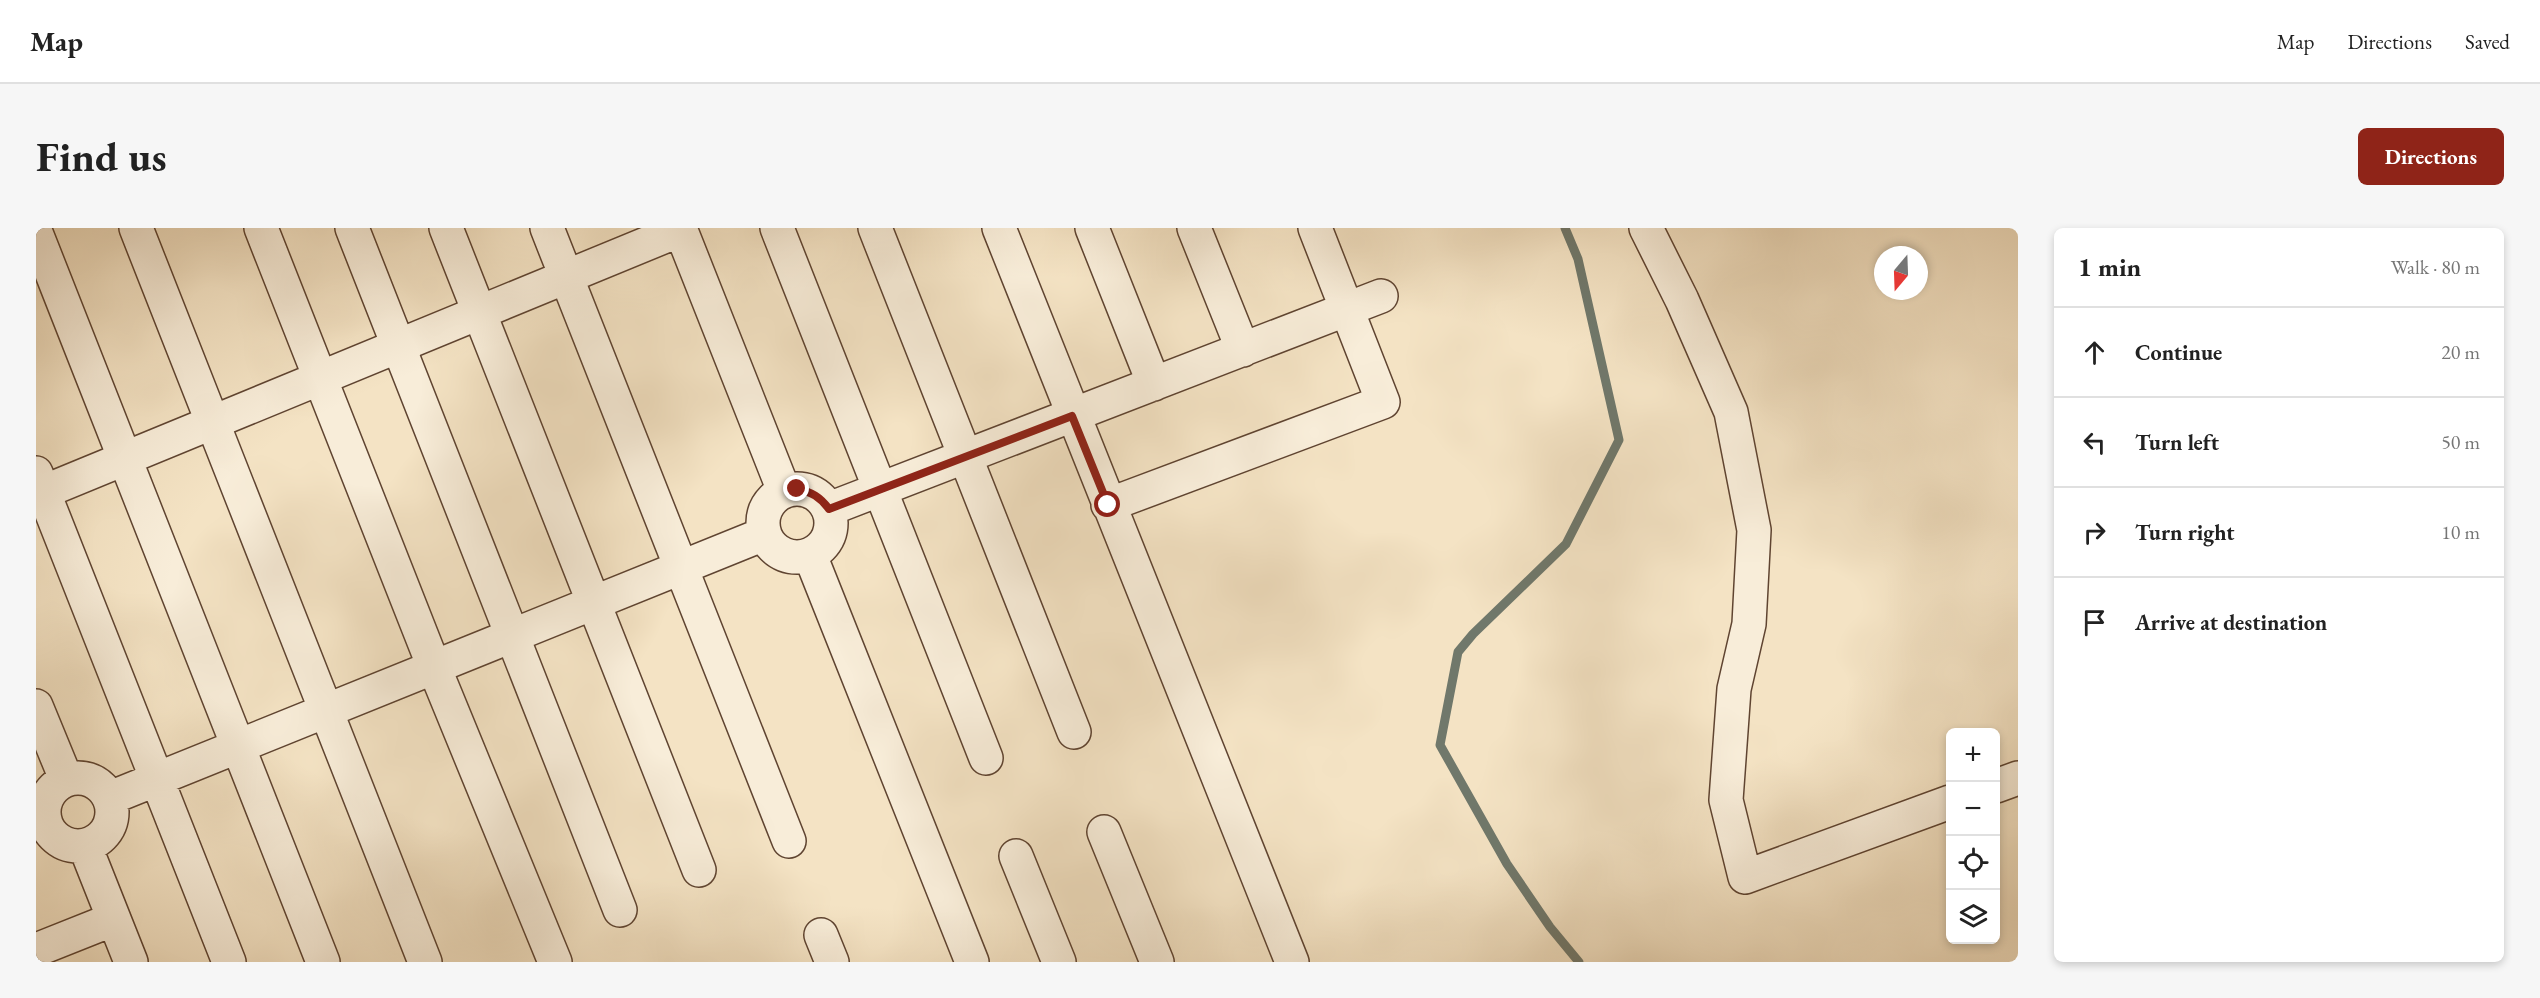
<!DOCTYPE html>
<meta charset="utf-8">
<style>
:root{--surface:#fff;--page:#f6f6f6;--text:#222;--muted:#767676;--line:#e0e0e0;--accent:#8f2418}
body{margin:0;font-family:"EB Garamond",serif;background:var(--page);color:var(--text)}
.controls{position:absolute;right:18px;bottom:18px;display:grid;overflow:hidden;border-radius:9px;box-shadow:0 3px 9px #0003}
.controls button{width:54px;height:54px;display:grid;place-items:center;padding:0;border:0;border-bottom:2px solid var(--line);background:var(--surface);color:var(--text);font:30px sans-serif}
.compass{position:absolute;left:1838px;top:18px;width:54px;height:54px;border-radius:50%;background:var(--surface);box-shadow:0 3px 9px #0003;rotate:199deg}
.stop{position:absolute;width:18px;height:18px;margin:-14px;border:4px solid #8f2418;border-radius:50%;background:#fff}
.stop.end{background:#8f2418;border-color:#fff;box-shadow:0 2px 6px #0008}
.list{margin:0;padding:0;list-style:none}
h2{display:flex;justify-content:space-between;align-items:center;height:78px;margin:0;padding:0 24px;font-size:26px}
h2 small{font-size:20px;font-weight:400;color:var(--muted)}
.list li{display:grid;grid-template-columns:39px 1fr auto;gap:18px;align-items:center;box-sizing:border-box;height:90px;padding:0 24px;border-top:2px solid var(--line)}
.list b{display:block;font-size:22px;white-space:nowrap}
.list em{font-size:20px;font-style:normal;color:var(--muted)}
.icon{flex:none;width:33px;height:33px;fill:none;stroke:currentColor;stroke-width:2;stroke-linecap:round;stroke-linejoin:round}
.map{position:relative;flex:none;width:1982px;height:734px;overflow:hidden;border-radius:9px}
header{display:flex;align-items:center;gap:36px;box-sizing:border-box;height:84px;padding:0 30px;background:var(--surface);border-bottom:2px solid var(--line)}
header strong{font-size:28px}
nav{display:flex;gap:33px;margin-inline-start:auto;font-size:21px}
.intro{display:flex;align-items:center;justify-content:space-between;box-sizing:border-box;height:144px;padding:0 36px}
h1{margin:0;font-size:42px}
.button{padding:15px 27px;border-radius:9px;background:var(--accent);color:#fff;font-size:21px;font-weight:700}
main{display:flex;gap:36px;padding:0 36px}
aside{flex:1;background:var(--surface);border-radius:9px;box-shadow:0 3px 9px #0003}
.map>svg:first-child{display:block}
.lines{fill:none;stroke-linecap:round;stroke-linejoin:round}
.stream{stroke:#70786b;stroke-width:9}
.minor-casing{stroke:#5f4431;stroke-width:36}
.minor{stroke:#f8edd9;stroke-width:33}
.route{stroke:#8f2418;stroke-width:8}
</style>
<header>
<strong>Map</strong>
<nav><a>Map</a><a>Directions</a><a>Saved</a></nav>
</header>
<div class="intro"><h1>Find us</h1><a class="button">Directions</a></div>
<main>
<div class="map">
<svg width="1982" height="734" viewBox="0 0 1982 734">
<rect width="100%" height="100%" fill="#f4e3c4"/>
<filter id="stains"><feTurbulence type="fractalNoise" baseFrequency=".00333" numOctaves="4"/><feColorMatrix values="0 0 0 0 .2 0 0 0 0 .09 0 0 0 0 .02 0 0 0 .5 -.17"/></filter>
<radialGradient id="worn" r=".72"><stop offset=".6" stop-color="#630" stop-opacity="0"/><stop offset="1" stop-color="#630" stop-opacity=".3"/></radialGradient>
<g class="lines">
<path class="stream" d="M 1529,0 L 1542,31 L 1583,212 L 1530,316 L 1437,406 L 1422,424 L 1404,517 L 1471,636 L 1514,699 L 1543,734"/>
<g class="minor-casing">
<path id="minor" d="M 100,0 L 389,734
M 225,0 L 398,439 L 519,734
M 316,0 L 584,682
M 410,0 L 663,642
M 511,0 L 753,613
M 644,0 L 748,263
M 741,0 L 950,530
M 839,0 L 1038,504
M 963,0 L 1256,734
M 1056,0 L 1118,156
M 1158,0 L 1207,122
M 1610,0 L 1646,72 L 1695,184 L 1718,302 L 1713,396 L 1698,461 L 1690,572 L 1709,649 L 1914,574
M 0,5 L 287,734
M 0,245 L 193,734
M727 295a34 34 0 1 1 68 0a34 34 0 1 1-68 0Z
M 0,267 L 644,2
M 1072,277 L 1347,174 L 1279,0
M 793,281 L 1345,68
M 774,327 L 936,734
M 0,478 L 30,551
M8 584a34 34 0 1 1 68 0a34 34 0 1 1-68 0Z
M 1960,558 L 1982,550
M 74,570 L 728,306
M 1068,604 L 1121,734
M 49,618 L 95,734
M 980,628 L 1023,734
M 785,707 L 796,734
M 0,722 L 78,691"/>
</g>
<use href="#minor" class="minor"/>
</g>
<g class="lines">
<path class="route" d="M 761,261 C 776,264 784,269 793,281 L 1036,188 L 1072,277"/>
</g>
<rect width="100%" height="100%" filter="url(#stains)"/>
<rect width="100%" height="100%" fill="url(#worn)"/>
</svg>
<div class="controls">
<button>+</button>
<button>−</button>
<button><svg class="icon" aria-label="locate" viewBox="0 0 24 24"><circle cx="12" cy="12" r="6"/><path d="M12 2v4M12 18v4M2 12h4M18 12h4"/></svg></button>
<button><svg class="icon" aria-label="layers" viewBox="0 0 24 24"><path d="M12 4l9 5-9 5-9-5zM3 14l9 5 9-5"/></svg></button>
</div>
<svg class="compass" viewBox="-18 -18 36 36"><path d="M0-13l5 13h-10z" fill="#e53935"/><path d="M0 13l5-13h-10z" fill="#767676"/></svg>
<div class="stop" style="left:1072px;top:277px"></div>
<div class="stop end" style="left:761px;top:261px"></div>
</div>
<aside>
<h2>1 min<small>Walk · 80 m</small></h2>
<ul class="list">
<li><svg class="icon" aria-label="ahead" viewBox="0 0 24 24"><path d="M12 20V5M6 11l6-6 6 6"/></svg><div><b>Continue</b></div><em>20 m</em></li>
<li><svg class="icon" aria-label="left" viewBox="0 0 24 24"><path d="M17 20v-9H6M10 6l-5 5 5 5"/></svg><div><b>Turn left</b></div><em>50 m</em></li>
<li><svg class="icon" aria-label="right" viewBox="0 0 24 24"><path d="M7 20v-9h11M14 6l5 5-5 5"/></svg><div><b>Turn right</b></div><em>10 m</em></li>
<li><svg class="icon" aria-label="arrive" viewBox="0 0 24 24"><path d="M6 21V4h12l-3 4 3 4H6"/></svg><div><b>Arrive at destination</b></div></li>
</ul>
</aside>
</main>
